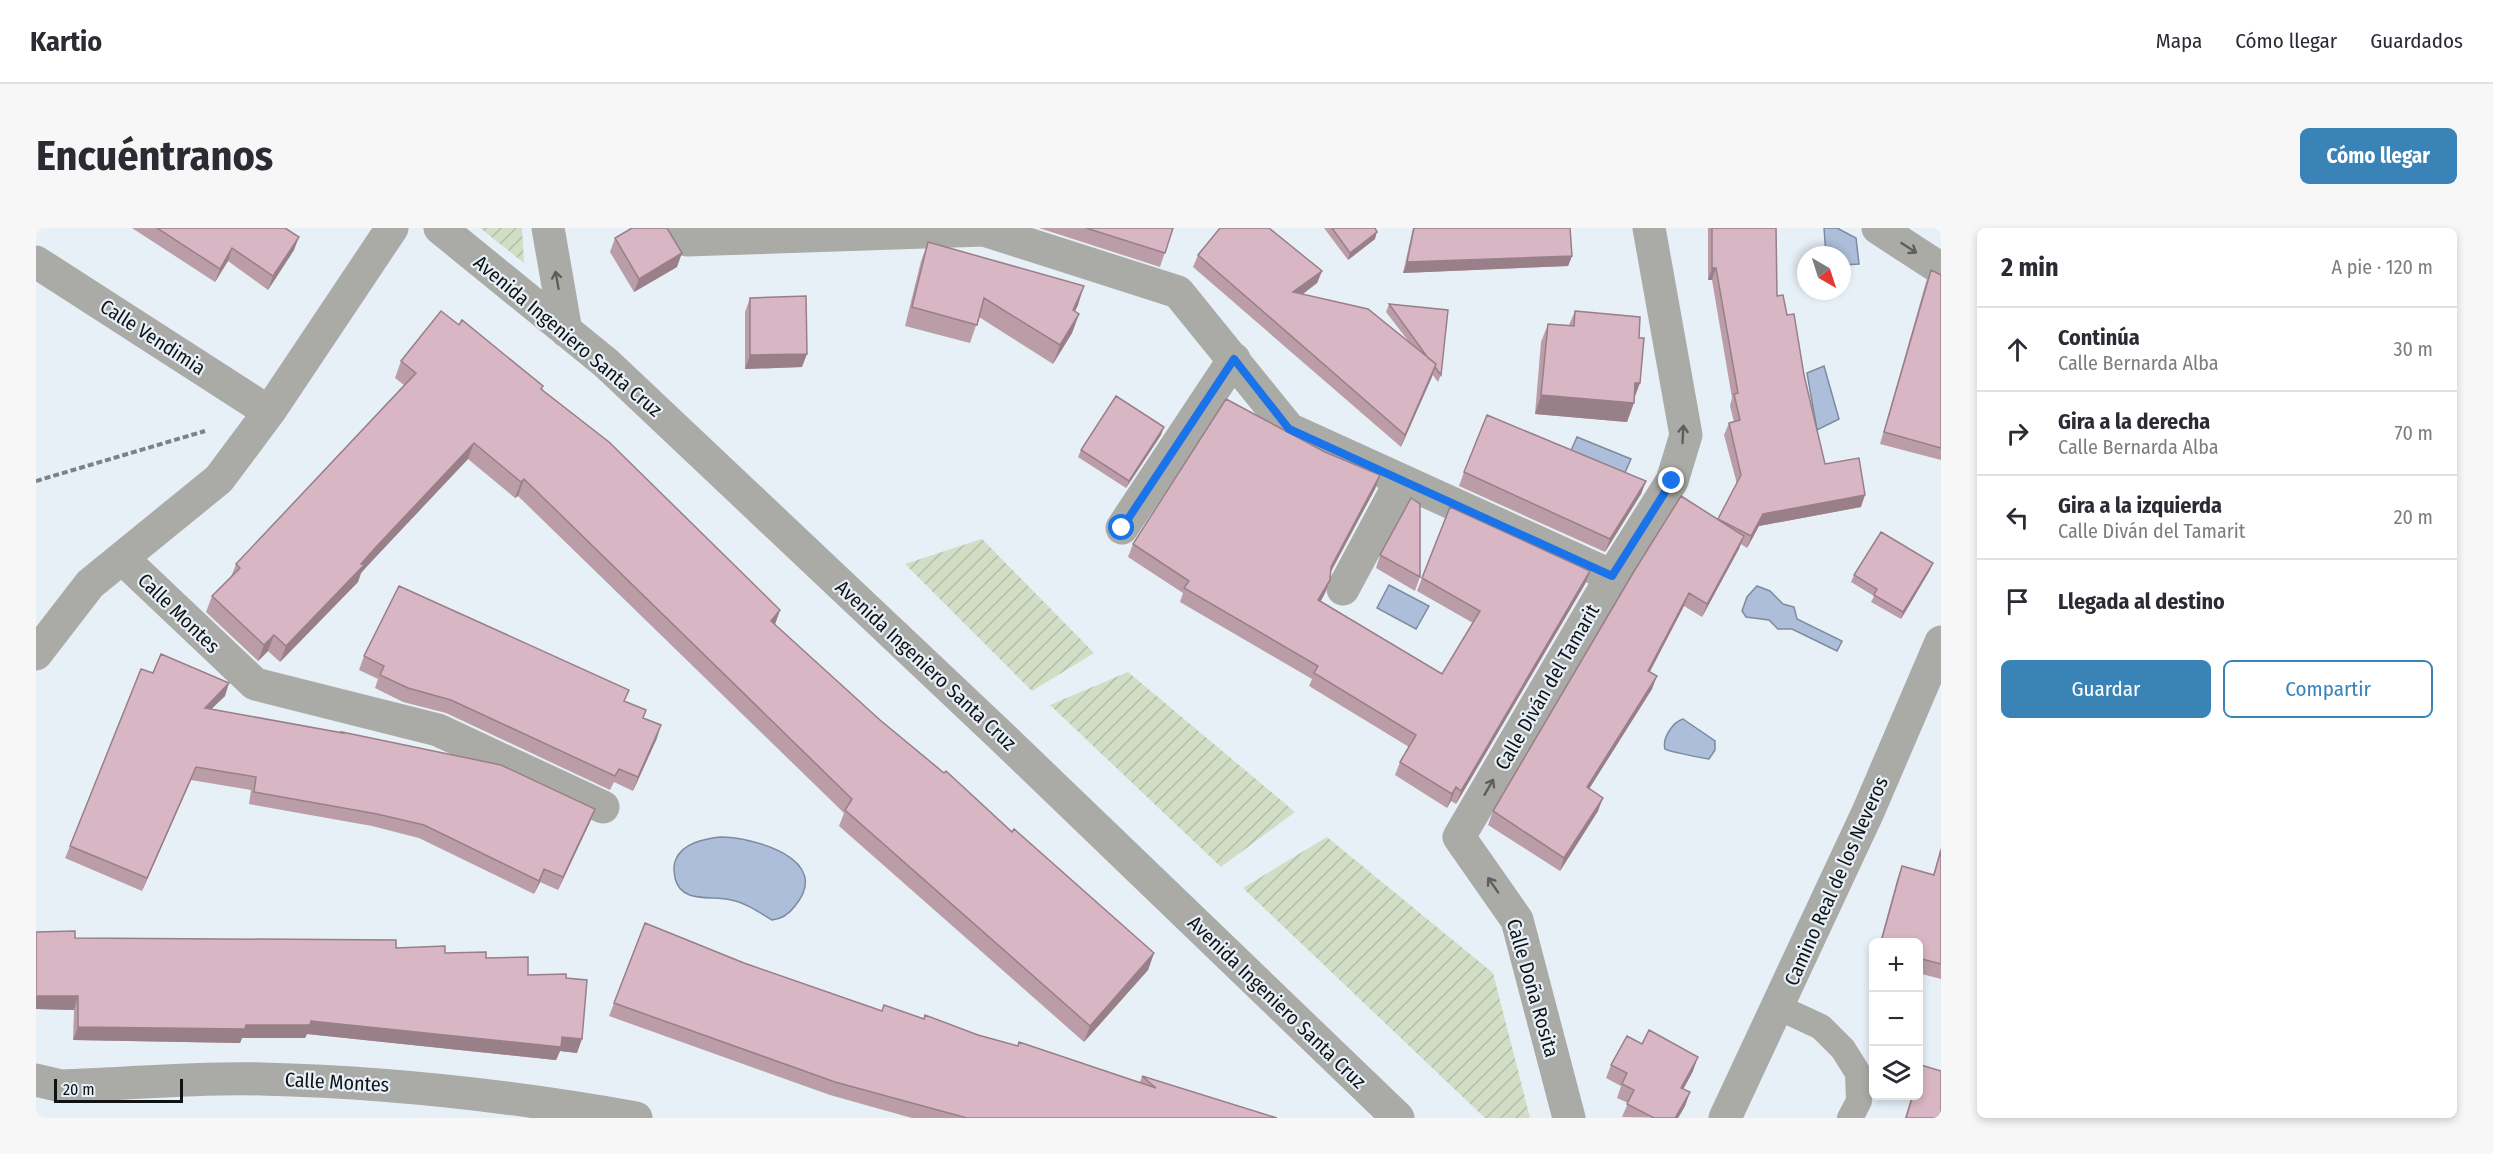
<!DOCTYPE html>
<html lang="es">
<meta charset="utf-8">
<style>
:root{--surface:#fff;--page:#f7f7f7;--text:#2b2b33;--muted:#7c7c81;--line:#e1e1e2;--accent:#3983b7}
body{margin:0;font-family:"Fira Sans Condensed",sans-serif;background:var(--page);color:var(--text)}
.controls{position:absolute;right:18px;bottom:18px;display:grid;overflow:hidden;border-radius:9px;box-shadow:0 3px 9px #0003}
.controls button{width:54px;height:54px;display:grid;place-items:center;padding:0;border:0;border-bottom:2px solid var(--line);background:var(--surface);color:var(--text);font:30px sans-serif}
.compass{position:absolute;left:1761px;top:18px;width:54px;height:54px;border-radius:50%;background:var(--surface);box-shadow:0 3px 9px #0003;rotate:141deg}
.scale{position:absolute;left:18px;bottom:15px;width:129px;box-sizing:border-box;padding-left:6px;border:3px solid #101316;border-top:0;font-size:16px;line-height:21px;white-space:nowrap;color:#101316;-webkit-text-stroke:4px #e7eff7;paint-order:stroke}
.stop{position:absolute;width:18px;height:18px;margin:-14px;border:4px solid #1a73e8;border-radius:50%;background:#fff}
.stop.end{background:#1a73e8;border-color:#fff;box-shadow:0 2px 6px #0008}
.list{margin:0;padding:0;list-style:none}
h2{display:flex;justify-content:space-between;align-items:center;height:78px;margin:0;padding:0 24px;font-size:26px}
h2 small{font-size:20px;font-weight:400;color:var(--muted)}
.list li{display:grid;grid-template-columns:39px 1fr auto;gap:18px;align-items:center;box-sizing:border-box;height:84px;padding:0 24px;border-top:2px solid var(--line)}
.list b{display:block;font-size:22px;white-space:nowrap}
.list p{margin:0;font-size:20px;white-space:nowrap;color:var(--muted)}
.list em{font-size:20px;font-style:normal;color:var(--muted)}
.actions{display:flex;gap:12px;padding:18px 24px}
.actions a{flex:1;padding:14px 0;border:2px solid var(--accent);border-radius:9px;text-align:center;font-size:21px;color:var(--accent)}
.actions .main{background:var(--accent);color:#fff}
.icon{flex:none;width:33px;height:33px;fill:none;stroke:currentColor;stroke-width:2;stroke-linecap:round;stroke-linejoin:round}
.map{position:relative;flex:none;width:1905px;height:890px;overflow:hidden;border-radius:9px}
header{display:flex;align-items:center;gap:36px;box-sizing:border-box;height:84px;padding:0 30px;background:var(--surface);border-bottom:2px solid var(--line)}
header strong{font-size:28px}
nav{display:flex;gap:33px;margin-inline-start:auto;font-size:21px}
.intro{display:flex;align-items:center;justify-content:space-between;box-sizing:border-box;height:144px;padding:0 36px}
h1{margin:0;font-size:42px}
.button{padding:15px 27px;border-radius:9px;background:var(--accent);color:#fff;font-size:21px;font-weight:700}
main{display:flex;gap:36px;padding:0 36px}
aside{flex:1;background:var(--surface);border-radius:9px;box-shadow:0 3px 9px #0003}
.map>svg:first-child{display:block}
.garden{fill:url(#garden-furrows)}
.water{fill:#acbeda;stroke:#7d8b9f;stroke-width:1.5}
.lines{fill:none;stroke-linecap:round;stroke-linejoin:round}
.path{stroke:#7c8287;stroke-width:4;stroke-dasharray:6 3;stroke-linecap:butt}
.service{stroke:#aaaaa6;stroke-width:26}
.minor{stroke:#aaaaa6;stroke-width:33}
.tertiary{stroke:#aaaaa6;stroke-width:33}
.wall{fill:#bb9da8}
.shaded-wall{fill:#987f88}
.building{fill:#d9b6c3;stroke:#987f88;stroke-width:1.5}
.oneway{stroke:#5d5e5e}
.route{stroke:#1a73e8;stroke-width:8}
.labels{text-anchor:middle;stroke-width:4.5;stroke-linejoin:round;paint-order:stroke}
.street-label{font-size:20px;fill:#101316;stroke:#e7eff7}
</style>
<header>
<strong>Kartio</strong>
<nav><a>Mapa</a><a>Cómo llegar</a><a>Guardados</a></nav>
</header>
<div class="intro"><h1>Encuéntranos</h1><a class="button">Cómo llegar</a></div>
<main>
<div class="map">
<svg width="1905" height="890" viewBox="0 0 1905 890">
<defs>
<pattern id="garden-furrows" width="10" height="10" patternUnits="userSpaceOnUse" patternTransform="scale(1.5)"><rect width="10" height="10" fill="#d1ddc4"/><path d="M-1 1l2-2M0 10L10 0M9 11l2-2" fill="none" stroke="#b2bda8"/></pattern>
</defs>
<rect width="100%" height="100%" fill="#e7eff7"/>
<path class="garden" d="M 444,0 L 486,0 L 488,35 Z
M 946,311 L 1058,425 L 996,463 L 869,336 Z
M 1092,444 L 1259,584 L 1185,639 L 1014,477 Z
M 1291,609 L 1457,745 L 1494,890 L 1449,890 L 1207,660 Z"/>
<path class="water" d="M 1788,0 L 1801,0 L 1820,10 L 1823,36 L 1806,37 L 1806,27 L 1790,27 Z
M 1788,138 L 1803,191 L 1781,202 L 1771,145 Z
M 1541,209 L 1595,231 L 1587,249 L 1533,227 Z
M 1353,357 L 1393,378 L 1380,401 L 1341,380 Z
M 1721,358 L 1734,363 L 1747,376 L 1758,379 L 1761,391 L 1806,413 L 1801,423 L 1756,401 L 1742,401 L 1733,392 L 1710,389 L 1706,383 L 1711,369 Z
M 1647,491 L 1679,513 L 1679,522 L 1673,531 C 1666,530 1631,523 1629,521 C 1626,510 1637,494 1647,491 Z
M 684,609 C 717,609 798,631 759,678 C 753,686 746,691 736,692 C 723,684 710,675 695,672 C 675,667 645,676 639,650 C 638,643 637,637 640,631 C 647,615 668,611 684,609 Z"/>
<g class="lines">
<path class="path" d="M 0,253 L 169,203"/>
<path class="service" d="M 1742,779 L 1785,799 L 1807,821 L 1822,845 L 1823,873 L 1814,890"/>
<path class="minor" d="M 646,0 L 651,12 L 948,2 L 1142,64 L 1253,201 L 1576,348
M 1842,0 L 1905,41
M 0,34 L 233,184
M 1086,300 L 1198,131
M 86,330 L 219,456 L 402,502 L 567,579
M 1307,361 L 1365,253
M 0,426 L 54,356 L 183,251 L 233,184 L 356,0
M 0,852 L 25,858 C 92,856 159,849 225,851 C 351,854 477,868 600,890
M 1533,890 L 1481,692 L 1423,609 L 1576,348 L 1636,253 L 1650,207 L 1613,0"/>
<path class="tertiary" d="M 404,0 L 570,135 L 965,508 L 1362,890
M 512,0 L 530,103
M 1689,890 L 1832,584 L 1905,414"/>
</g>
<path class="wall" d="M 96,0 L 249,0 L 258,22 L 232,62 L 192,33 L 179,54 Z
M 1003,0 L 1137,0 L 1124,39 Z
M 1288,0 L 1339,0 L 1339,11 L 1312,32 Z
M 1377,0 L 1534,0 L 1536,28 L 1532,38 L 1367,45 Z
M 1672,0 L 1740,0 L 1741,68 L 1751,87 L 1768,147 L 1789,236 L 1825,279 L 1723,298 L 1711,320 L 1705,316 L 1666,389 L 1648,378 L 1614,444 L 1616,461 L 1553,561 L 1562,583 L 1524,643 L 1452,597 L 1457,583 L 1682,292 L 1701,256 L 1688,207 L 1693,195 L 1698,194 L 1694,178 L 1696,170 L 1676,52 L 1672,52 Z
M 579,10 L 641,39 L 598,64 L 574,24 Z
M 892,14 L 1042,77 L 1039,83 L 1043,86 L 1036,105 L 1017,136 L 943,89 L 934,115 L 869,98 L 885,33 Z
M 1162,27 L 1286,43 L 1281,55 L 1266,66 L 1373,114 L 1350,84 L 1353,76 L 1405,147 L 1402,154 L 1396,146 L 1365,219 L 1157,39 Z
M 1895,42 L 1905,47 L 1905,232 L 1844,216 L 1890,54 Z
M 714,70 L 766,139 L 709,141 L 709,84 Z
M 1539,83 L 1598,170 L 1591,194 L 1499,186 L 1505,114 L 1512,96 L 1533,97 Z
M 365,133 L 506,161 L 744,382 L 739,396 L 844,492 L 1118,725 L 1112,742 L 1048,814 L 803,598 L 808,585 L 482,268 L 479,270 L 432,231 L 334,335 L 325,345 L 322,354 L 244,434 L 232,423 L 222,433 L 170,384 L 176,368 L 195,349 L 200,336 L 368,157 L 359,150 Z
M 1125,207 L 1090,260 L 1042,229 L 1045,222 Z
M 1289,224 L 1344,247 L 1339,261 L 1295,344 L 1294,352 L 1289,365 L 1285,373 L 1406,446 L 1437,395 L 1381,363 L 1386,350 L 1554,343 L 1549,356 L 1420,576 L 1415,573 L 1411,580 L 1359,547 L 1364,534 L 1373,519 L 1273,458 L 1276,451 L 1144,374 L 1147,365 L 1092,329 L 1097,316 Z
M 1428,244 L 1610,253 L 1605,266 L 1569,324 L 1423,258 Z
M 1344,327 L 1384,349 L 1379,363 L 1340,340 Z
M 1897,335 L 1894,342 L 1865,391 L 1835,374 L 1838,368 L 1815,354 L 1818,347 Z
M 328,428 L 589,473 L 607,490 L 621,510 L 597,563 L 578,554 L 574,562 L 410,485 L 367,474 L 339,460 L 342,451 L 323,442 Z
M 117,445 L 189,468 L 175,481 L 305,505 L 306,504 L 554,594 L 522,662 L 504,654 L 498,666 L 383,610 L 336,598 L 213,576 L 215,562 L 155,552 L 106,663 L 29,630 L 34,618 Z
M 1905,619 L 1905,751 L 1882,745 L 1882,714 L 1844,714 L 1861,652 L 1866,638 L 1897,647 Z
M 609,695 L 708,735 L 846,783 L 888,791 L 1104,854 L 1106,848 L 1241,890 L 876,890 L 794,867 L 573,788 Z
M 0,704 L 39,710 L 360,720 L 409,725 L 450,730 L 492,747 L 530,750 L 541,825 L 524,823 L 520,832 L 271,806 L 269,810 L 206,810 L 204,815 L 37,812 L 38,782 L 0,781 Z
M 1575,837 L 1657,843 L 1647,861 L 1654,864 L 1649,878 L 1642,890 L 1586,889 L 1592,875 L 1581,870 L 1585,858 L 1570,850 Z
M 1885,837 L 1905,890 L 1869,890 L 1876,867 L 1882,867 L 1882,844 Z"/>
<path class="shaded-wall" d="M 1341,4 L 1339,11 L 1312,32 L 1314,25 Z
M 263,9 L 258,22 L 232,62 L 237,48 Z
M 196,20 L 192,33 L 179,54 L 184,41 Z
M 646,25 L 641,39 L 598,64 L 603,51 Z
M 1536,28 L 1532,38 L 1367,45 L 1371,34 Z
M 1676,40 L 1680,40 L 1676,52 L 1672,52 Z
M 1286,43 L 1281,55 L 1253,77 L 1257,64 Z
M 1048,58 L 1042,77 L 1030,101 L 1037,82 Z
M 1043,86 L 1036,105 L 1017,136 L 1024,117 Z
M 771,126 L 766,139 L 709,141 L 714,127 Z
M 1400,136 L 1396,149 L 1365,219 L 1369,207 Z
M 1599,155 L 1604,155 L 1597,174 Z
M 1505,167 L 1598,175 L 1591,194 L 1499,186 Z
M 1128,199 L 1125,207 L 1090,260 L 1093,253 Z
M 438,215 L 432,231 L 334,335 L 325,345 L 322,354 L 244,434 L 250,418 L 340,319 Z
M 1344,247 L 1339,261 L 1290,352 L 1295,339 Z
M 488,251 L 482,268 L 479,270 L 485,254 Z
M 1610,253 L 1605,266 L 1569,324 L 1574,311 Z
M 1829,267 L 1825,279 L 1723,298 L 1711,320 L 1715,308 L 1727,286 Z
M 1708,308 L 1703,321 L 1666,389 L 1671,376 Z
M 1897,335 L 1894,342 L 1865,391 L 1867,384 Z
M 1554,343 L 1549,356 L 1420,576 L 1425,563 Z
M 1294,352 L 1289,365 L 1278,385 L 1282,372 Z
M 1653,365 L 1648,378 L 1607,456 L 1612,443 Z
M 744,382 L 738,399 L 735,393 Z
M 238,407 L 232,423 L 222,433 L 228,417 Z
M 1621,448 L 1616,461 L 1546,572 L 1551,559 Z
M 193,455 L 189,468 L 164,492 L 169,480 Z
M 625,497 L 621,510 L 597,563 L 602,549 Z
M 160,539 L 155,552 L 106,663 L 111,650 Z
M 1420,559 L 1415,573 L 1411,580 L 1416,566 Z
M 1567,570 L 1562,583 L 1524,643 L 1528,630 Z
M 559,581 L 554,594 L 522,662 L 527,649 Z
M 508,641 L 504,654 L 498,666 L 503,653 Z
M 1118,725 L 1112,742 L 1048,814 L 1054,798 Z
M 0,768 L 42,768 L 38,782 L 0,781 Z
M 275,793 L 526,809 L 546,811 L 541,825 L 524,823 L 520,832 L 271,806 L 269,810 L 206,810 L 204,815 L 37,812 L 42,799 L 210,797 Z
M 1662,829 L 1657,843 L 1641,873 L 1645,860 Z
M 1654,864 L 1649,878 L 1642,890 L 1639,890 Z"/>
<path class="building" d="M 121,0 L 249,0 L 263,9 L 237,48 L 196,20 L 184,41 Z
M 596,0 L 631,0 L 646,25 L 603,51 L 579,10 Z
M 1050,0 L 1137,0 L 1129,25 Z
M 1184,0 L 1233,0 L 1286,43 L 1257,64 L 1332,81 L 1400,136 L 1369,207 L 1162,27 Z
M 1296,0 L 1339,0 L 1341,4 L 1314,25 Z
M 1378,0 L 1534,0 L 1536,28 L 1371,34 Z
M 1676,0 L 1740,0 L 1741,68 L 1747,67 L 1751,87 L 1758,86 L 1768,147 L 1789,236 L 1823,230 L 1829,267 L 1727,286 L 1715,308 L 1682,291 L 1705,247 L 1693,195 L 1704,192 L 1698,166 L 1702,165 L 1680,40 L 1676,40 Z
M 892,14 L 1048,58 L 1037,82 L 1043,86 L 1024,117 L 948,70 L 941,97 L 876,79 Z
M 1895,42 L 1905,47 L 1905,220 L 1848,204 Z
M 770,68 L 771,126 L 714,127 L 714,70 Z
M 1353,76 L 1412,82 L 1405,147 L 1399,139 L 1400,136 L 1392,130 Z
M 405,83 L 423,97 L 426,92 L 507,158 L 505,161 L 573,214 L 744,382 L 735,393 L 844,492 L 908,545 L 910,543 L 976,604 L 978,601 L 1118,725 L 1054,798 L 809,582 L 816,571 L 488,251 L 485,254 L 438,215 L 340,319 L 325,336 L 328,337 L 250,418 L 238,407 L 228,417 L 176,368 L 204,340 L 200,336 L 380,145 L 365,133 Z
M 1539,83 L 1604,89 L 1603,110 L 1608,110 L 1604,155 L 1599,155 L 1598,175 L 1505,167 L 1512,96 L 1538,98 Z
M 1080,168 L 1128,199 L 1093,253 L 1045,222 Z
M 1190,171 L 1289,224 L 1344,247 L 1295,339 L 1294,352 L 1282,372 L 1406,446 L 1444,383 L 1386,350 L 1414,279 L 1554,343 L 1425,563 L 1420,559 L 1416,566 L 1364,534 L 1380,507 L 1278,445 L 1282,438 L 1148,360 L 1153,353 L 1097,316 Z
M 1451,187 L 1610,253 L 1574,311 L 1428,244 Z
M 1645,268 L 1708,308 L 1671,376 L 1653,365 L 1612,443 L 1621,448 L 1551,559 L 1567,570 L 1528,630 L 1457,583 L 1597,345 Z
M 1375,270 L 1384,276 L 1384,349 L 1344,327 Z
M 1845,304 L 1897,335 L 1867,384 L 1838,367 L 1841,361 L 1818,347 Z
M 363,358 L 593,462 L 588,473 L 610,482 L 607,490 L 625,497 L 602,549 L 583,541 L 579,548 L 415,472 L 372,460 L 344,447 L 348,438 L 328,428 Z
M 125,426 L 193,455 L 169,480 L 307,505 L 306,504 L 465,537 L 559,581 L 527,649 L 508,641 L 503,653 L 388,597 L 341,586 L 218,564 L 220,549 L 160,539 L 111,650 L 34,618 L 105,441 L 117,445 Z
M 1905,622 L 1905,736 L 1882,730 L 1882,714 L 1845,714 L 1866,638 L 1898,647 Z
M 609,695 L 708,735 L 846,783 L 848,777 L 888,791 L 889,787 L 942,807 L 982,818 L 983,814 L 1120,860 L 1106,848 L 1241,890 L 931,890 L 799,854 L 578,775 Z
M 39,703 L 39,710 L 360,712 L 360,720 L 409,718 L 409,725 L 450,724 L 450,730 L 492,729 L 492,747 L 530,746 L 530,750 L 551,752 L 546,811 L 526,809 L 525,819 L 275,793 L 274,797 L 210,797 L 209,801 L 42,799 L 42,768 L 0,768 L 0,704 Z
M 1613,802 L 1662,829 L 1645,860 L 1654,864 L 1639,890 L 1618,890 L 1591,876 L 1598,862 L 1586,856 L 1591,845 L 1575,837 L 1591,808 L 1606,816 Z
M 1885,837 L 1905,843 L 1905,890 L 1870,890 L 1877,867 L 1882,867 L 1882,847 Z"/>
<defs><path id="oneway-shaft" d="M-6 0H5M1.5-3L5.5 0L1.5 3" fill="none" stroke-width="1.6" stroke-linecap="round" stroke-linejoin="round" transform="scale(1.5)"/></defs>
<g class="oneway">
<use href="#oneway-shaft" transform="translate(1873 20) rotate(33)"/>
<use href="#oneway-shaft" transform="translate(521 52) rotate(-100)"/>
<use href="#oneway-shaft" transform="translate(1647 206) rotate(-87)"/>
<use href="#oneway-shaft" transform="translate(1453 559) rotate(-60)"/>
<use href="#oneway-shaft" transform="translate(1457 657) rotate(-125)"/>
</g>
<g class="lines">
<path class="route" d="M 1086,300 L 1198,131 L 1253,201 L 1576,348 L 1636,253"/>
</g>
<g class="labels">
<g class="street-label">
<text transform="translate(532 108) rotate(40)" y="7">Avenida Ingeniero Santa Cruz</text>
<text transform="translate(117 109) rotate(33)" y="7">Calle Vendimia</text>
<text transform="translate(143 385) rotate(44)" y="7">Calle Montes</text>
<text transform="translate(890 437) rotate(43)" y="7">Avenida Ingeniero Santa Cruz</text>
<text transform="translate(1511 459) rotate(-60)" y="7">Calle Diván del Tamarit</text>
<text transform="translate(1800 653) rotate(-66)" y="7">Camino Real de los Neveros</text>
<text transform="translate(1497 760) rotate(74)" y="7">Calle Doña Rosita</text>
<text transform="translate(1241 774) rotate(44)" y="7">Avenida Ingeniero Santa Cruz</text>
<text transform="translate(301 854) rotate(3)" y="7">Calle Montes</text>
</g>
</g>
</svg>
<div class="controls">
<button>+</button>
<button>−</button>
<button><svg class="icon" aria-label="layers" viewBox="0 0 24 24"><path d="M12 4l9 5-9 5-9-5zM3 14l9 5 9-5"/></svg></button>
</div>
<svg class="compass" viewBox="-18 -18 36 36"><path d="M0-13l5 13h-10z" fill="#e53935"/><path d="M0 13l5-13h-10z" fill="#7c7c81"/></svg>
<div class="scale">20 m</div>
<div class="stop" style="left:1086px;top:300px"></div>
<div class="stop end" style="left:1636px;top:253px"></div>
</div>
<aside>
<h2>2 min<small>A pie · 120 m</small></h2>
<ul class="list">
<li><svg class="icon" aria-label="ahead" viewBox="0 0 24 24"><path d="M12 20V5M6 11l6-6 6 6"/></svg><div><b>Continúa</b><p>Calle Bernarda Alba</p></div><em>30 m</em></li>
<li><svg class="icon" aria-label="right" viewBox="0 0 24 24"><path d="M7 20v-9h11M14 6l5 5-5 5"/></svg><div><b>Gira a la derecha</b><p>Calle Bernarda Alba</p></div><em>70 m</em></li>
<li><svg class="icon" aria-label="left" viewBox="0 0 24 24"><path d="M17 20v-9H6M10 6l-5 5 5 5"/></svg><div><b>Gira a la izquierda</b><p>Calle Diván del Tamarit</p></div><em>20 m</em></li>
<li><svg class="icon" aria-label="arrive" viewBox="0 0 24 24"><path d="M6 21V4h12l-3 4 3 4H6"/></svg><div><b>Llegada al destino</b></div></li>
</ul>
<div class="actions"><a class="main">Guardar</a><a>Compartir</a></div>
</aside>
</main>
